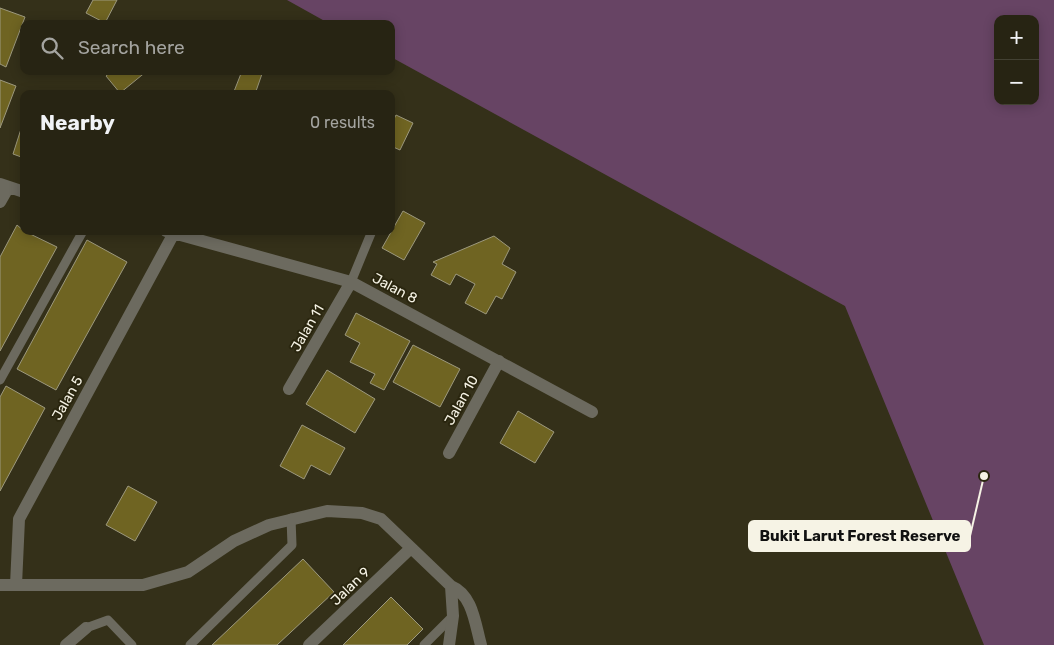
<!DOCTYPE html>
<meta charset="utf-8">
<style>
:root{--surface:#272413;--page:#2f2c1c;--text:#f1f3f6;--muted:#a4a4a0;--line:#434133}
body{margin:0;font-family:Rubik,sans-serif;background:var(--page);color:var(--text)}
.controls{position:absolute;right:15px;top:15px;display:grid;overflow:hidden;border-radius:10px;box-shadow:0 2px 12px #0003}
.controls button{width:45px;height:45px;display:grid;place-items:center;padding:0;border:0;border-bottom:1px solid var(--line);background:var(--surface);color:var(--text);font:25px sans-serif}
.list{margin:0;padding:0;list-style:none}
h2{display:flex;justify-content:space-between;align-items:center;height:65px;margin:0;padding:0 20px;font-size:21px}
h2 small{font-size:16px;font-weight:400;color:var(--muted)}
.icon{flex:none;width:28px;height:28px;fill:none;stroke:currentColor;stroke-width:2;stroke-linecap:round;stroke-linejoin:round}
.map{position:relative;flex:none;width:1054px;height:645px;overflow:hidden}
.search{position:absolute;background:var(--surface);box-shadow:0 2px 12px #0003;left:20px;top:20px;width:375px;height:55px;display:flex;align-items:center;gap:12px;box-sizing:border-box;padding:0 18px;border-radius:10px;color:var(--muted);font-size:19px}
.panel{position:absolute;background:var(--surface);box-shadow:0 2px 12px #0003;left:20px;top:90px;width:375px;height:145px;border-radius:10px}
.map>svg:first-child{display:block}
.green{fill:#674464;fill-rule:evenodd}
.building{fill:#6f6422;stroke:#9d997e}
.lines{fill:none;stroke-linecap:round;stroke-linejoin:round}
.lane{stroke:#6c6a5f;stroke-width:9}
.street{stroke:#6c6a5f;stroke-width:12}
.labels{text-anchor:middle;stroke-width:4;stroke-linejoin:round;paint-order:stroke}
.street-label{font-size:14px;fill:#f6f3e5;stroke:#2a260f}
.leader{fill:none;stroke:#f6f3e5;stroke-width:2}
.callout-dot{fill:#f6f3e5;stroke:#2a260f;stroke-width:2}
.callout{fill:#f6f3e5;stroke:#f6f3e5;stroke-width:2}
.callout-label{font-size:15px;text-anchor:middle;font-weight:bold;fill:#111}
</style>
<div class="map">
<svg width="1054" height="645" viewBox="0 0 1054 645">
<rect width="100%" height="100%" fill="#343019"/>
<path class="green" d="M 287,0 L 1054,0 L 1054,645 L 984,645 L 845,306 L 391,57 L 391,24 L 330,24 ZM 998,19 L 1035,19 L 1035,101 L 998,101 Z"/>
<path class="building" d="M 93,0 L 117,0 L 105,23 L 86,13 Z
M 0,8 L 25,17 L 6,67 L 0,64 Z
M 112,71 L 147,71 L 120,93 L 106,76 Z
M 242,71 L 263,71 L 255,94 L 233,94 Z
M 0,80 L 16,86 L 0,128 Z
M 396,115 L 413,123 L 400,150 L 391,146 L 391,125 Z
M 21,129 L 24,130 L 24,158 L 13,154 Z
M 403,211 L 425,223 L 404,260 L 382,248 Z
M 17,225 L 24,231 L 57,247 L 0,351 L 0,257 Z
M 494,236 L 510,248 L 502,264 L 516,272 L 502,299 L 496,296 L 486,314 L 465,303 L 475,284 L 456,274 L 450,285 L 431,275 L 437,264 L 433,262 Z
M 87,240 L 127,262 L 56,390 L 17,369 Z
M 356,313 L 410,341 L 384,390 L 370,383 L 375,374 L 350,362 L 360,343 L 345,335 Z
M 413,345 L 460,369 L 440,407 L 393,382 Z
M 327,370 L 375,399 L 355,433 L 306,404 Z
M 6,386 L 45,408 L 0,491 L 0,397 Z
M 518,411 L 554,432 L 535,463 L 500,443 Z
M 302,425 L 345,448 L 330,475 L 311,465 L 304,479 L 280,466 Z
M 128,486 L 157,502 L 135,541 L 106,525 Z
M 303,559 L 334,592 L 277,645 L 212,645 Z
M 391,597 L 423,629 L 407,645 L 343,645 Z"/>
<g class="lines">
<path class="lane" d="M 351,282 L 372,231
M 0,380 L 83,231
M 86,628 L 108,620 L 132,645
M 190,645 L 292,545 L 291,518
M 424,645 L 453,616"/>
<path class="street" d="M 0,184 L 24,192
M 0,202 L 8,188
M 166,231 L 351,282 L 592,412
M 289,389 L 351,282
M 449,453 L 499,361
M 0,585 L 143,585 L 188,572 L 234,541 L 269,525 L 327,511 L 362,513 L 381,519 L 451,586 L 453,616 L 449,645
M 16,585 L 19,519 L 174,233
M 451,586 C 473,595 475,624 481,645
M 66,645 L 86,628
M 309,645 L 411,548"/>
</g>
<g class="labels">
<g class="street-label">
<text transform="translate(395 288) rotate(28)" y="5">Jalan 8</text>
<text transform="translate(307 328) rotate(-60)" y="5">Jalan 11</text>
<text transform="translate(67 398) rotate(-61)" y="5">Jalan 5</text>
<text transform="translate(461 400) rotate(-61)" y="5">Jalan 10</text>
<text transform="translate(350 586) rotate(-44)" y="5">Jalan 9</text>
</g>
</g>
<path class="leader" d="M984 476L970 536"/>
<circle class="callout-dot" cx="984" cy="476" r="5"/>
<rect class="callout" x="749" y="521" width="221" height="30" rx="5"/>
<g class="callout-label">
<text x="860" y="541">Bukit Larut Forest Reserve</text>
</g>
</svg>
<div class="controls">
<button>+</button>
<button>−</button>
</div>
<div class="search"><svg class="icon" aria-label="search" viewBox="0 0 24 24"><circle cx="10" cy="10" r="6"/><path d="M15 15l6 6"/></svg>Search here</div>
<section class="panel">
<h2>Nearby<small>0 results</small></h2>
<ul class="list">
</ul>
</section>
</div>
